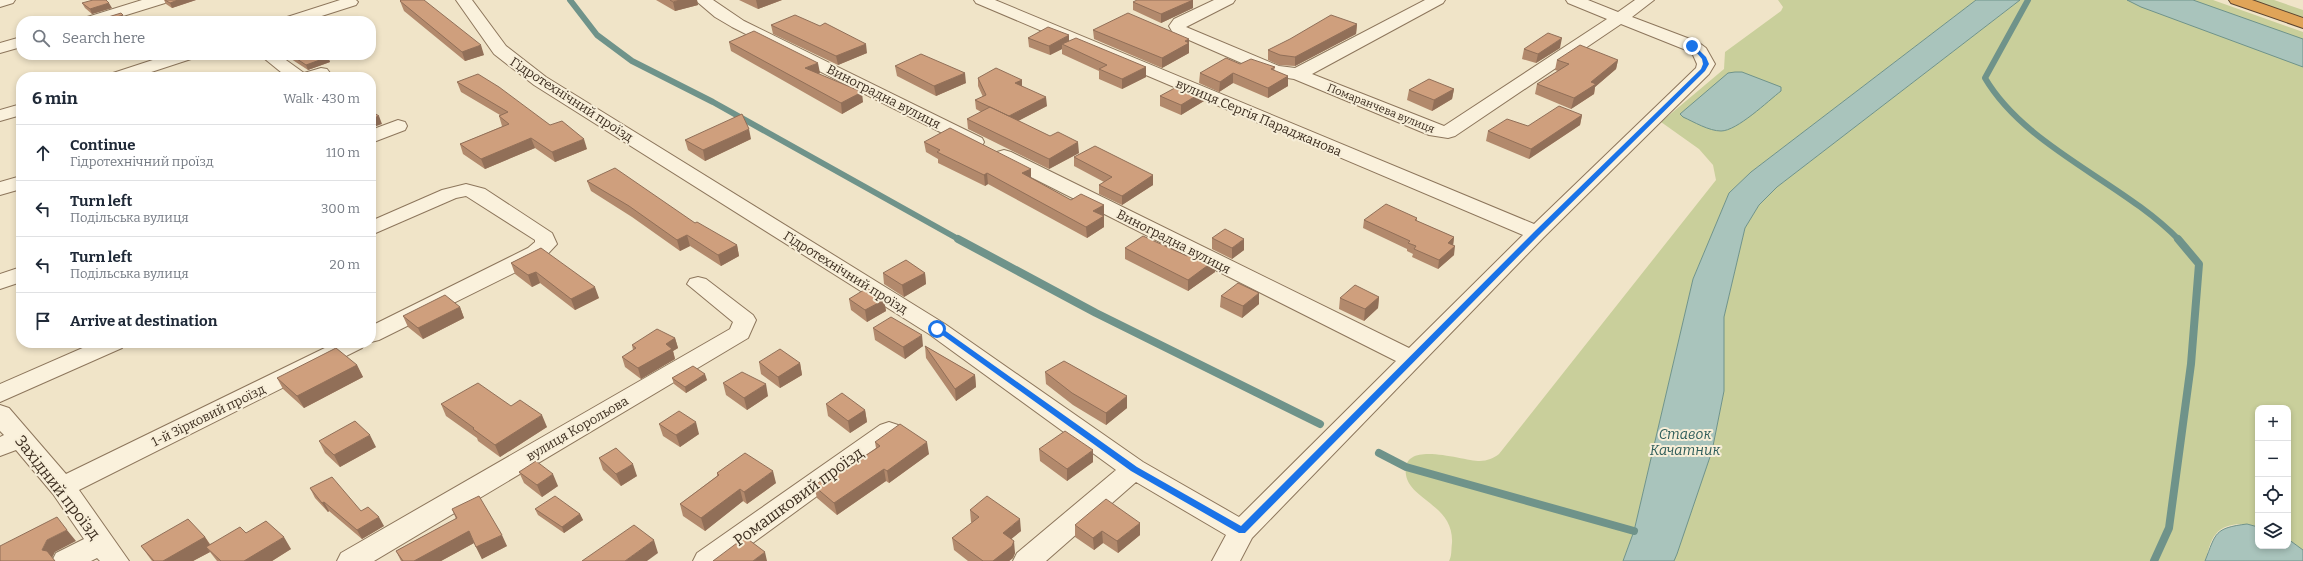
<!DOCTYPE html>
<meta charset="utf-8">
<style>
:root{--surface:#fff;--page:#f6f6f7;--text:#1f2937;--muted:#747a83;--line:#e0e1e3}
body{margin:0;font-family:Bitter,serif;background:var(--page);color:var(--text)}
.controls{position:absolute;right:12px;bottom:12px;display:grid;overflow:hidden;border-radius:8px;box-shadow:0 2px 6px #0003}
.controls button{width:36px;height:36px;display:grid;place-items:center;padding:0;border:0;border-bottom:1px solid var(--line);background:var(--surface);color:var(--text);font:20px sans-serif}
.stop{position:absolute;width:12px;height:12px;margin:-9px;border:3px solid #1a73e8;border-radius:50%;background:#fff}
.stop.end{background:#1a73e8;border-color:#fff;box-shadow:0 1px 4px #0008}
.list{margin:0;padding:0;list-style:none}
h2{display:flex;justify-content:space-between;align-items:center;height:52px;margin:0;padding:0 16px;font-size:17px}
h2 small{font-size:13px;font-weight:400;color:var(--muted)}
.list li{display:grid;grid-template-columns:26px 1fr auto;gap:12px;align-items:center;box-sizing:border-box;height:56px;padding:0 16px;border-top:1px solid var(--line)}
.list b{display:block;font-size:15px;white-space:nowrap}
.list p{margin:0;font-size:13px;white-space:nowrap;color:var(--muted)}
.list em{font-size:13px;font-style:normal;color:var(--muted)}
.icon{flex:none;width:22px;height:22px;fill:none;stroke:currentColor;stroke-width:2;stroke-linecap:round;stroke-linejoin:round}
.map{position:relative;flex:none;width:2303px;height:561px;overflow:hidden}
.search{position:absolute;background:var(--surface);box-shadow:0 2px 6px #0003;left:16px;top:16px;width:360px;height:44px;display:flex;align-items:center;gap:10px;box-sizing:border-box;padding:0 14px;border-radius:16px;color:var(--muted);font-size:15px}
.panel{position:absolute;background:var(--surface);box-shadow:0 2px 6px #0003;left:16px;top:72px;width:360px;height:276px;border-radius:16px}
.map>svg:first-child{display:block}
.green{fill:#c9cf9b}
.water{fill:#a9c4bc;stroke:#6f938a}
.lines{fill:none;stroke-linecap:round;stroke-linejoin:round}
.stream-far1{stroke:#6f938a;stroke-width:6}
.stream{stroke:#6f938a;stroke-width:8}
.minor-casing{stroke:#8d765c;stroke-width:2}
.highway-casing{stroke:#5b4430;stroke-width:2}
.minor{fill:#faf1dc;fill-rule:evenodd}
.highway{fill:#e0a458;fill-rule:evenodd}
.wall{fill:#b2896c}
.shaded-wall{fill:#916f58}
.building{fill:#cf9f7d;stroke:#916f58}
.route{fill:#1a73e8}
.labels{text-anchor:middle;stroke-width:4;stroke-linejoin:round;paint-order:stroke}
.far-street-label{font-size:11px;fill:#3d2e20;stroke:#f7eed8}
.street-label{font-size:13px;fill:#3d2e20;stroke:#f7eed8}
.water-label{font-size:14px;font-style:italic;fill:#2f5d5a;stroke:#f7eed8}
.near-street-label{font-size:16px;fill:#3d2e20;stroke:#f7eed8}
</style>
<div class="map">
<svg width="2303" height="561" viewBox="0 0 2303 561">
<rect width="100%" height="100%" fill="#f0e4c8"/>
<path class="green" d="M 1778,0 L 1976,0 L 1751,172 L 1729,193 L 1693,279 L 1634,531 L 1623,561 L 1449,561 C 1452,556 1451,550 1452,543 C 1454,505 1410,500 1406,475 C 1400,438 1462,461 1480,461 C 1487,461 1494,458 1499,454 L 1716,180 L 1713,165 L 1699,149 L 1661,122 L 1724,69 L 1725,52 L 1781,11 L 1783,7 Z
M 2020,0 L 2213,0 L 2303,32 L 2303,550 L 2288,539 L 2288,408 L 2258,408 L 2258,527 C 2245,523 2225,522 2216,534 C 2210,540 2208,553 2205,561 L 1674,561 L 1712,451 L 1724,391 L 1724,317 L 1745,228 L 1759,205 L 1777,187 Z
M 2237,0 L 2274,0 L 2303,10 L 2303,23 Z"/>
<path class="water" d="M 1976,0 L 2020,0 L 1777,187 L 1759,205 L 1745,228 L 1724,317 L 1724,391 L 1712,451 L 1677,554 L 1674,561 L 1623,561 L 1634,531 L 1693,279 L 1729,193 L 1751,172 Z
M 2127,0 L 2193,0 L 2303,39 L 2303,67 L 2141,7 Z
M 1735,72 L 1742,72 L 1781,87 L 1781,91 C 1768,101 1737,131 1721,131 C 1709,131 1694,122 1683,117 L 1680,114 L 1728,73 Z
M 2247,524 L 2258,527 L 2258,546 L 2288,546 L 2288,539 L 2303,550 L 2303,561 L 2205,561 C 2216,533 2214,528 2247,524 Z"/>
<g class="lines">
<path class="stream-far1" d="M 570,0 L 597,35 L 632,61 L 713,102 L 960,240
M 2028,0 L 1985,78 C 2026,148 2123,182 2179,240"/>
<path class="stream" d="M 958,239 L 1096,313 L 1320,424
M 1379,453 L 1406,467 L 1634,531
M 2154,561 L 2169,528 L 2191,364 L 2199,264 L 2178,239"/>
<g class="minor-casing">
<path id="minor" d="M 0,0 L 15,0 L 13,3 L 0,7 Z
M 142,0 L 167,0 L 165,3 L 107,21 L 82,21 L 84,18 Z
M 340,0 L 356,0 L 358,2 L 356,5 L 306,21 L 282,21 L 284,18 Z
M 456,0 L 472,0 L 506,46 L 546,77 L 945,324 L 1143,462 L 1239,517 L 1396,361 L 997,160 L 994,156 L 997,152 L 1004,150 L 1011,152 L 1409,348 L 1523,235 L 976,3 L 974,0 L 995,0 L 1534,224 L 1696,68 L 1697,64 L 1693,55 L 1686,50 L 1621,24 L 1455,136 L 1448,138 L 1429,135 L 1294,79 L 1269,75 L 1173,33 L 1169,26 L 1174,19 L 1214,0 L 1235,0 L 1233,3 L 1186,27 L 1279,66 L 1295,68 L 1425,0 L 1445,0 L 1443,3 L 1312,74 L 1444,126 L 1607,19 L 1568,3 L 1566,0 L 1588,0 L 1618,12 L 1635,0 L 1654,0 L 1632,17 L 1698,42 L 1706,48 L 1715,64 L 1709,74 L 1544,237 L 1252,538 L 1240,561 L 1212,561 L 1226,535 L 1136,482 L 1046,561 L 1013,561 L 1017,553 L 1116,470 L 929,334 L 534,85 L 494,54 Z
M 695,0 L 713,0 L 744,21 L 982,138 L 984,142 L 982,146 L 975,148 L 968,146 L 732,27 L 715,17 Z
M 21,37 L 21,47 L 0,53 L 0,43 Z
M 168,55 L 193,55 L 191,59 L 136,77 L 110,77 L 113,73 Z
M 260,55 L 279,55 L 304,73 L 321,68 L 327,69 L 330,73 L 326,77 L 287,77 Z
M 21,104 L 21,115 L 0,121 L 0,110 Z
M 398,120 L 405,122 L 407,126 L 405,130 L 371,143 L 371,130 Z
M 21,176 L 21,189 L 0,195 L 0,182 Z
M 466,184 L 485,189 L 552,233 L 557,244 L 544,258 L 379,340 L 371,342 L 371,326 L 528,248 L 535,242 L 535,240 L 466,196 L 456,198 L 371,235 L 371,221 L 442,190 Z
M 21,267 L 21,282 L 0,289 L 0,274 Z
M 698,277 L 706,279 L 753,315 L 756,320 L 748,338 L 374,561 L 337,561 L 341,553 L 730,329 L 733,322 L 687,284 L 690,279 Z
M 94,343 L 126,343 L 122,348 L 0,402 L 0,384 Z
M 335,343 L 366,343 L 362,348 L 79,490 L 129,561 L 100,561 L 97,558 L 91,561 L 52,561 L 56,553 L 84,539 L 53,494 L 16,450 L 0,456 L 0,437 L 4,435 L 0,431 L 0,405 L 9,408 L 66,474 Z
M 889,422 L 898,425 L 902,431 L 898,437 L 728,561 L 693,561 L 697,553 L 880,425 Z"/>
</g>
<g class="highway-casing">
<path id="highway" d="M 2229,0 L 2252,0 L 2303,18 L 2303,28 L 2231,3 Z"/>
</g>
<use href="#minor" class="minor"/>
<use href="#highway" class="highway"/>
</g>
<path class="wall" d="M 164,0 L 196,0 L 172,8 L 166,4 Z
M 656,0 L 697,0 L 698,5 L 675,11 Z
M 739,0 L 782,0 L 758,9 Z
M 1193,0 L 1193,8 L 1161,23 L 1133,10 L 1133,2 Z
M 400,1 L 484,55 L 465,61 L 404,11 Z
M 82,3 L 112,8 L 92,14 L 85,8 Z
M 1357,24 L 1356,34 L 1295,66 L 1279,65 L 1268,60 L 1268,50 Z
M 771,25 L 820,26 L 867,53 L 838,65 L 773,34 Z
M 1093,30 L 1189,43 L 1189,53 L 1162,68 L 1094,39 Z
M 1028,38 L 1069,41 L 1146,67 L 1146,77 L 1122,89 L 1099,79 L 1099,71 L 1062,54 L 1062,49 L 1050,55 L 1029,47 Z
M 729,42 L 820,73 L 818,74 L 863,102 L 842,114 L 731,51 Z
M 1560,48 L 1536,63 L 1522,59 L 1524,49 Z
M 285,55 L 326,55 L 328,57 L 330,62 L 308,70 Z
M 1557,60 L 1618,60 L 1616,69 L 1595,87 L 1594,94 L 1571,109 L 1535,94 L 1537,84 L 1558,71 L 1555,70 Z
M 1240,64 L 1275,67 L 1274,71 L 1288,76 L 1288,86 L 1268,98 L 1233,83 L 1219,92 L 1199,83 L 1200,73 Z
M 895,66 L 966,83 L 936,96 L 897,76 Z
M 978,78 L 1022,80 L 1022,86 L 1047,106 L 1018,121 L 1079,153 L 1049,169 L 968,129 L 967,119 L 981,112 L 976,109 L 975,100 L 983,97 L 978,86 Z
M 457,82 L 550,125 L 587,149 L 555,162 L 535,148 L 485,169 L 463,154 L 460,144 L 503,126 L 502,126 L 499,116 L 500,115 L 461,92 Z
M 1454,89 L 1452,99 L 1432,111 L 1407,100 L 1409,90 Z
M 1160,96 L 1204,101 L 1181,115 L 1160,106 Z
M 1582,115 L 1580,125 L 1529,159 L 1486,141 L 1488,131 L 1528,126 Z
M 751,139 L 705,161 L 688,150 L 685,140 Z
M 924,142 L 1031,169 L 1031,178 L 1071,200 L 1104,205 L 1104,227 L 1087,238 L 988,184 L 985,186 L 938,163 L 938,159 L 926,152 Z
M 1074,157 L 1153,175 L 1153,185 L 1122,205 L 1099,194 L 1099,185 L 1104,182 L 1074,166 Z
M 587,181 L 695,223 L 737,245 L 739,256 L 721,266 L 690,246 L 680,251 L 632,217 L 591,191 Z
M 1417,218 L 1417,221 L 1454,237 L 1453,245 L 1454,255 L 1438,269 L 1412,257 L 1413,254 L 1407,251 L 1407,249 L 1363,228 L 1364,220 Z
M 1212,238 L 1244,250 L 1232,259 L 1212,249 Z
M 541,248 L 599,298 L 575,310 L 540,283 L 532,287 L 515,274 L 511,263 Z
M 1125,248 L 1215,260 L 1215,272 L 1188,291 L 1125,259 Z
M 883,273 L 925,273 L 926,284 L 904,297 L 884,284 Z
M 1221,296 L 1259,304 L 1242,318 L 1220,307 Z
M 1379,297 L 1378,308 L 1364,321 L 1339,309 L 1340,298 Z
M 849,299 L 884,300 L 886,311 L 867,322 L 851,310 Z
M 460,307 L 464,318 L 423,339 L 408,327 L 403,316 Z
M 873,328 L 923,346 L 905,359 L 875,340 Z
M 675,338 L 678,348 L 673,351 L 675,359 L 641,379 L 625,367 L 622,357 L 633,350 L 632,345 Z
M 925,346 L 975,375 L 976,387 L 956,401 L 926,358 Z
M 759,362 L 800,363 L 802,375 L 780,388 L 761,374 Z
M 357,365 L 363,377 L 304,408 L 283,389 L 277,378 Z
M 1045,372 L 1127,408 L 1106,425 L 1073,405 L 1046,384 Z
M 672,378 L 707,380 L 686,393 L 674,384 Z
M 723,383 L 768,396 L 747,410 L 726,395 Z
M 441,404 L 511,406 L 547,427 L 500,457 L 478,441 L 477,438 L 446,416 Z
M 826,404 L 865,410 L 867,422 L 850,433 L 828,416 Z
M 659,424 L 699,434 L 680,447 L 663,436 Z
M 319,441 L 376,447 L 340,467 L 325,453 Z
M 875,442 L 929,454 L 889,483 L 886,481 L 837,515 L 817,498 L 814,486 L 844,470 L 876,448 Z
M 1039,449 L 1093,462 L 1067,481 L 1040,461 Z
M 599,458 L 637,476 L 621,486 L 603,470 Z
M 519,472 L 558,486 L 542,497 L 524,483 Z
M 717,473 L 776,483 L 747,504 L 743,501 L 705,531 L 683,516 L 680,504 L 717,476 Z
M 310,488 L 361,511 L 384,526 L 362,539 L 329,511 L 328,512 L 315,498 Z
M 452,509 L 507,546 L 482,559 L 474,543 L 441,561 L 401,561 L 396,551 L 456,519 Z
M 535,509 L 580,514 L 583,520 L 564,533 L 538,515 Z
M 970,510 L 1021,531 L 1011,539 L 1015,553 L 1013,558 L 1009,561 L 968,561 L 954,550 L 952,538 L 972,523 L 971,522 Z
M 1075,525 L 1140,535 L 1118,553 L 1103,543 L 1094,550 L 1075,537 Z
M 246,533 L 291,549 L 272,561 L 217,561 L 210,552 L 193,561 L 152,561 L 141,546 L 205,537 L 210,544 Z"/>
<path class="shaded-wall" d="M 178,0 L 196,0 L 172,8 L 170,3 Z
M 680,0 L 697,0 L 698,5 L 675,11 L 673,2 Z
M 756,0 L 782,0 L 758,9 Z
M 1193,0 L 1193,8 L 1161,23 L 1161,14 Z
M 109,3 L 112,8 L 92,14 L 90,9 Z
M 123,15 L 126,20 L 122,21 L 104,21 Z
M 1357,24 L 1356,34 L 1295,66 L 1295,57 Z
M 1069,35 L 1069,44 L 1062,44 L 1062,49 L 1050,55 L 1049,46 Z
M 1562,38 L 1560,48 L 1536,63 L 1538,54 Z
M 1189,39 L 1189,53 L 1162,68 L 1162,58 L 1185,41 Z
M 866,44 L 867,53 L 838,65 L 836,56 Z
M 481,45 L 484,55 L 465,61 L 462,52 Z
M 328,57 L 330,62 L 308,70 L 306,65 Z
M 1618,60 L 1616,69 L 1595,87 L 1594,94 L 1571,109 L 1574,98 L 1591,82 Z
M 818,63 L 820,73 L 807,78 L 805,68 Z
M 1146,67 L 1146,77 L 1122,89 L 1122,79 Z
M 965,73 L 966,83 L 936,96 L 934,86 Z
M 1233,73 L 1233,83 L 1219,92 L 1220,82 Z
M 1288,76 L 1288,86 L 1268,98 L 1268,88 Z
M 1022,80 L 1022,88 L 1015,83 Z
M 1454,89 L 1452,99 L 1432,111 L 1434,100 Z
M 1204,91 L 1204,101 L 1181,115 L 1181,105 Z
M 862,92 L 863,102 L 842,114 L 841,103 Z
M 1046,97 L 1047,106 L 1010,125 L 1009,116 Z
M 1582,115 L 1580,125 L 1529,159 L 1531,149 Z
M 379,116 L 382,124 L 371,128 L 371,119 Z
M 749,129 L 751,139 L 705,161 L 703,150 Z
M 531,138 L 535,148 L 485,169 L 481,159 Z
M 584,139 L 587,149 L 555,162 L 552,152 Z
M 1078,142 L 1079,153 L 1049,169 L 1049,159 Z
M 1031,169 L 1031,179 L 1022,173 Z
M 987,173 L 988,184 L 985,186 L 984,175 Z
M 1153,175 L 1153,185 L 1122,205 L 1122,196 Z
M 1104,205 L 1104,216 L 1093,211 Z
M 1104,216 L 1104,227 L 1087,238 L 1086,227 Z
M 687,235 L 690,246 L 680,251 L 677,240 Z
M 1454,237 L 1453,246 L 1448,243 Z
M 1244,239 L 1244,250 L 1232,259 L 1232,248 Z
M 737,245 L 739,256 L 721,266 L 718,255 Z
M 1455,246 L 1454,255 L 1438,269 L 1439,260 Z
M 1215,260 L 1215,272 L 1188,291 L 1188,280 Z
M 536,272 L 540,283 L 532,287 L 528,275 Z
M 925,273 L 926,284 L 904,297 L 902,285 Z
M 595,287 L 599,298 L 575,310 L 571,299 Z
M 1259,293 L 1259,304 L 1242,318 L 1243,306 Z
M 1379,297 L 1378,308 L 1364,321 L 1365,309 Z
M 884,300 L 886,311 L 867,322 L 865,310 Z
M 460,307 L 464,318 L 423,339 L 418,328 Z
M 922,335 L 923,346 L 905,359 L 903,347 Z
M 675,338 L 678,348 L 673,351 L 675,359 L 641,379 L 638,368 L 666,344 Z
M 800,363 L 802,375 L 780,388 L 778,377 Z
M 357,365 L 363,377 L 304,408 L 297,396 Z
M 705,374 L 707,380 L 686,393 L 685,387 Z
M 975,375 L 976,387 L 956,401 L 955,389 Z
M 766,384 L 768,396 L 747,410 L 744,398 Z
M 1127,396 L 1127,408 L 1106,425 L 1106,413 Z
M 865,410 L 867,422 L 850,433 L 848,421 Z
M 542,415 L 547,427 L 500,457 L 495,445 Z
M 696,422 L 699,434 L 680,447 L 676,435 Z
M 370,435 L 376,447 L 340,467 L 334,455 Z
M 927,442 L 929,454 L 889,483 L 887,471 Z
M 1093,450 L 1093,462 L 1067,481 L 1067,469 Z
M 633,464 L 637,476 L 621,486 L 616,474 Z
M 884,469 L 886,481 L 837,515 L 834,503 Z
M 773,471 L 776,483 L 747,504 L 744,492 Z
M 553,474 L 558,486 L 542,497 L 537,485 Z
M 740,489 L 743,501 L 705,531 L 701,518 Z
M 324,502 L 329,511 L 328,512 L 322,503 Z
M 580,514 L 583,520 L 564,533 L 562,527 Z
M 379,517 L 384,526 L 362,539 L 357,530 Z
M 1020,519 L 1021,531 L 1004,545 L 1003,533 Z
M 1140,523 L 1140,535 L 1118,553 L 1117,541 Z
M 67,530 L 76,541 L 55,552 L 52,558 L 42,550 L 47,540 Z
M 469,531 L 474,543 L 441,561 L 414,561 Z
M 1102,531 L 1103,543 L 1094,550 L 1093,538 Z
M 502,535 L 507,546 L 482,559 L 476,547 Z
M 205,537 L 213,550 L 206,547 L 210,552 L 193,561 L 163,561 Z
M 284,537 L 291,549 L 272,561 L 244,561 Z
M 654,540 L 658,553 L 647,561 L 625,561 Z
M 1014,541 L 1015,553 L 1013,558 L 1009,561 L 993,561 Z
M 765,552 L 767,561 L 753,561 Z"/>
<path class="building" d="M 93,0 L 106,0 L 109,3 L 90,9 L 82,3 Z
M 165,0 L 178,0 L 170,3 Z
M 401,0 L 424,0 L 481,45 L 462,52 L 400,1 Z
M 670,0 L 680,0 L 673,2 Z
M 1137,0 L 1193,0 L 1161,14 L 1133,2 Z
M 121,13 L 123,15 L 104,21 L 100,18 L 105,18 Z
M 1128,13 L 1189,39 L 1185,41 L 1189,43 L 1162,58 L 1093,30 Z
M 795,15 L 820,26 L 825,23 L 866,44 L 836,56 L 771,25 Z
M 1331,15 L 1357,24 L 1295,57 L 1280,55 L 1268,50 L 1290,39 Z
M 1048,27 L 1069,35 L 1049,46 L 1028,38 Z
M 754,31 L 818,63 L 805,68 L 862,92 L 841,103 L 729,42 Z
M 1548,33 L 1562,38 L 1538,54 L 1524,49 Z
M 1076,38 L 1146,67 L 1122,79 L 1099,69 L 1107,65 L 1062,44 Z
M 1580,45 L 1618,60 L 1591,82 L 1596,84 L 1574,98 L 1537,84 L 1569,64 L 1557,60 Z
M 921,54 L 965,73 L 934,86 L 895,66 Z
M 291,55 L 326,55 L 328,57 L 306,65 Z
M 1226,58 L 1240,64 L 1251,59 L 1275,67 L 1271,69 L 1288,76 L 1268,88 L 1233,73 L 1220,82 L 1200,73 Z
M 996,68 L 1022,80 L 1015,83 L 1046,97 L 1009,116 L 975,100 L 986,95 L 978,78 Z
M 256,73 L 261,77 L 246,77 Z
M 478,74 L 499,87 L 550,125 L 562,121 L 584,139 L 552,152 L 531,138 L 481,159 L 460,144 L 509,124 L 499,116 L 508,112 L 457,82 Z
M 1429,79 L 1454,89 L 1434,100 L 1409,90 Z
M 1184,83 L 1204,91 L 1181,105 L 1160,96 Z
M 1559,106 L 1582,115 L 1531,149 L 1488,131 L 1507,119 L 1528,126 Z
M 990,107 L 1050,136 L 1058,132 L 1078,142 L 1049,159 L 967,119 Z
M 371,111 L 379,116 L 371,119 Z
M 742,114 L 749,129 L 703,150 L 685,140 Z
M 950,128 L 1031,169 L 1022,173 L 1071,200 L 1081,194 L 1104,205 L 1093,211 L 1104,216 L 1086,227 L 987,173 L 984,175 L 937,152 L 940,150 L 924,142 Z
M 1095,146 L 1153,175 L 1122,196 L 1099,185 L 1112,177 L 1074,157 Z
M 615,168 L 695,223 L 697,222 L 737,245 L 718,255 L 687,235 L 677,240 L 629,206 L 587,181 Z
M 1386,204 L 1417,218 L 1415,220 L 1454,237 L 1448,243 L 1455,246 L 1439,260 L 1414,249 L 1416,246 L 1408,243 L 1410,241 L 1364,220 Z
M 1225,229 L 1244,239 L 1232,248 L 1212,238 Z
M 1143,236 L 1187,256 L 1195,250 L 1215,260 L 1188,280 L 1125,248 Z
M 541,248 L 595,287 L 571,299 L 536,272 L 528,275 L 511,263 Z
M 906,260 L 925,273 L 902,285 L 883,273 Z
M 1238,283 L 1259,293 L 1243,306 L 1221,296 Z
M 1355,285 L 1379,297 L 1365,309 L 1340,298 Z
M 867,288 L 884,300 L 865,310 L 849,299 Z
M 445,295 L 460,307 L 418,328 L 403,316 Z
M 891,317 L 922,335 L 903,347 L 873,328 Z
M 657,329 L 675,338 L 666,344 L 672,349 L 638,368 L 622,357 L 636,348 L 632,345 Z
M 925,346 L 975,375 L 955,389 Z
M 336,348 L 357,365 L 297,396 L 277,378 Z
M 780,349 L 800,363 L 778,377 L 759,362 Z
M 1064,361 L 1127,396 L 1106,413 L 1072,393 L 1045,372 Z
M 693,366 L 705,374 L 685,387 L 672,378 Z
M 742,372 L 766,384 L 744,398 L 723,383 Z
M 478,383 L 511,406 L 520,400 L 542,415 L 495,445 L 473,429 L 474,428 L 441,404 Z
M 842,393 L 865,410 L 848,421 L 826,404 Z
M 679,411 L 696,422 L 676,435 L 659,424 Z
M 355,421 L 370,435 L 334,455 L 319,441 Z
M 900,424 L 927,442 L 887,471 L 884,469 L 834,503 L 814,486 L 840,467 L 844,470 L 880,446 L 875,442 Z
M 1065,431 L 1093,450 L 1067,469 L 1039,449 Z
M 616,448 L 633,464 L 616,474 L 599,458 Z
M 745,453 L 773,471 L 744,492 L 740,489 L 701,518 L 680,504 L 719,475 L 717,473 Z
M 536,461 L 553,474 L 537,485 L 519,472 Z
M 332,477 L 361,511 L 368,507 L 379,517 L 357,530 L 324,502 L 322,503 L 310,488 Z
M 479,496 L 502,535 L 476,547 L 469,531 L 414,561 L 403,561 L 396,551 L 457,518 L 452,509 Z
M 555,496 L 580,514 L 562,527 L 535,509 Z
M 987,496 L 1020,519 L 1003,533 L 1014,541 L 1012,546 L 993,561 L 983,561 L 952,538 L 979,517 L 970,510 Z
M 1106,499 L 1140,523 L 1117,541 L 1102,531 L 1093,538 L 1075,525 Z
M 57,517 L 67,530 L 47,540 L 42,550 L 47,551 L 55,561 L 0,561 L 0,546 Z
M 188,519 L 205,537 L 163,561 L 154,561 L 141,546 Z
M 266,521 L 284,537 L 244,561 L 221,561 L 206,547 L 240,527 L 246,533 Z
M 634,525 L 654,540 L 625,561 L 582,561 Z
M 745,537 L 765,552 L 753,561 L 713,561 Z"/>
<path class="route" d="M 1690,45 L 1694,45 L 1706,57 L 1709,64 L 1705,71 L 1539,235 L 1245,533 L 1239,533 L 1131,471 L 934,329 L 940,327 L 1137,467 L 1241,526 L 1534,232 L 1701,69 L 1703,64 L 1702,59 Z"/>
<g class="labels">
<g class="far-street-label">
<text transform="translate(1381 108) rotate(22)" y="4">Помаранчева вулиця</text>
</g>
<g class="street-label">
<text transform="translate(884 96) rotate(27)" y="5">Виноградна вулиця</text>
<text transform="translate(572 99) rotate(33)" y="5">Гідротехнічний проїзд</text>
<text transform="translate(1259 117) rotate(23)" y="5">вулиця Сергія Параджанова</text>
<text transform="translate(1174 241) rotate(27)" y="5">Виноградна вулиця</text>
<text transform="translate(846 272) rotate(32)" y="5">Гідротехнічний проїзд</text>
<text transform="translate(208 415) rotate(-26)" y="5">1-й Зірковий проїзд</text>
<text transform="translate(577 428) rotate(-30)" y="5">вулиця Корольова</text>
</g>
<g class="water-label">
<text x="1685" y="439">Ставок<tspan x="1685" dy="16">Качатник</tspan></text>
</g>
<g class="near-street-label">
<text transform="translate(58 487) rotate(52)" y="6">Західний проїзд</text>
<text transform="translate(798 496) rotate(-36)" y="6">Ромашковий проїзд</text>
</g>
</g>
</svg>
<div class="controls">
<button>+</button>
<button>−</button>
<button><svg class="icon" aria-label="locate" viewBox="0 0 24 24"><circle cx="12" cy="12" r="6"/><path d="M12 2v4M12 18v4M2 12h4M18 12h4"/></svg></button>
<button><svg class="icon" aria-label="layers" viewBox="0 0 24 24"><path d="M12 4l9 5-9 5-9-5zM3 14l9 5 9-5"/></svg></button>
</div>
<div class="stop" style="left:937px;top:329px"></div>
<div class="stop end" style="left:1692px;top:46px"></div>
<div class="search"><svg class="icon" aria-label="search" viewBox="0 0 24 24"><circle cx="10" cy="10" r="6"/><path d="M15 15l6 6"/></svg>Search here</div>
<section class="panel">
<h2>6 min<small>Walk · 430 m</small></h2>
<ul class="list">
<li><svg class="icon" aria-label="ahead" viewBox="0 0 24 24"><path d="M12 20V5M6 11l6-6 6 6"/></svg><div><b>Continue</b><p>Гідротехнічний проїзд</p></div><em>110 m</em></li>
<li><svg class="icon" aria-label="left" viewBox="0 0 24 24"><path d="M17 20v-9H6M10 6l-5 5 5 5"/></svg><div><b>Turn left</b><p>Подільська вулиця</p></div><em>300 m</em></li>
<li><svg class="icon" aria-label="left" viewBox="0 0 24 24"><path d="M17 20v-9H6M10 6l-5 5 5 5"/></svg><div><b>Turn left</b><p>Подільська вулиця</p></div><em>20 m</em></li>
<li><svg class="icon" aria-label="arrive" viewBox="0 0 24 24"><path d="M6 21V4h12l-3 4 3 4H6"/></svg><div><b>Arrive at destination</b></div></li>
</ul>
</section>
</div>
